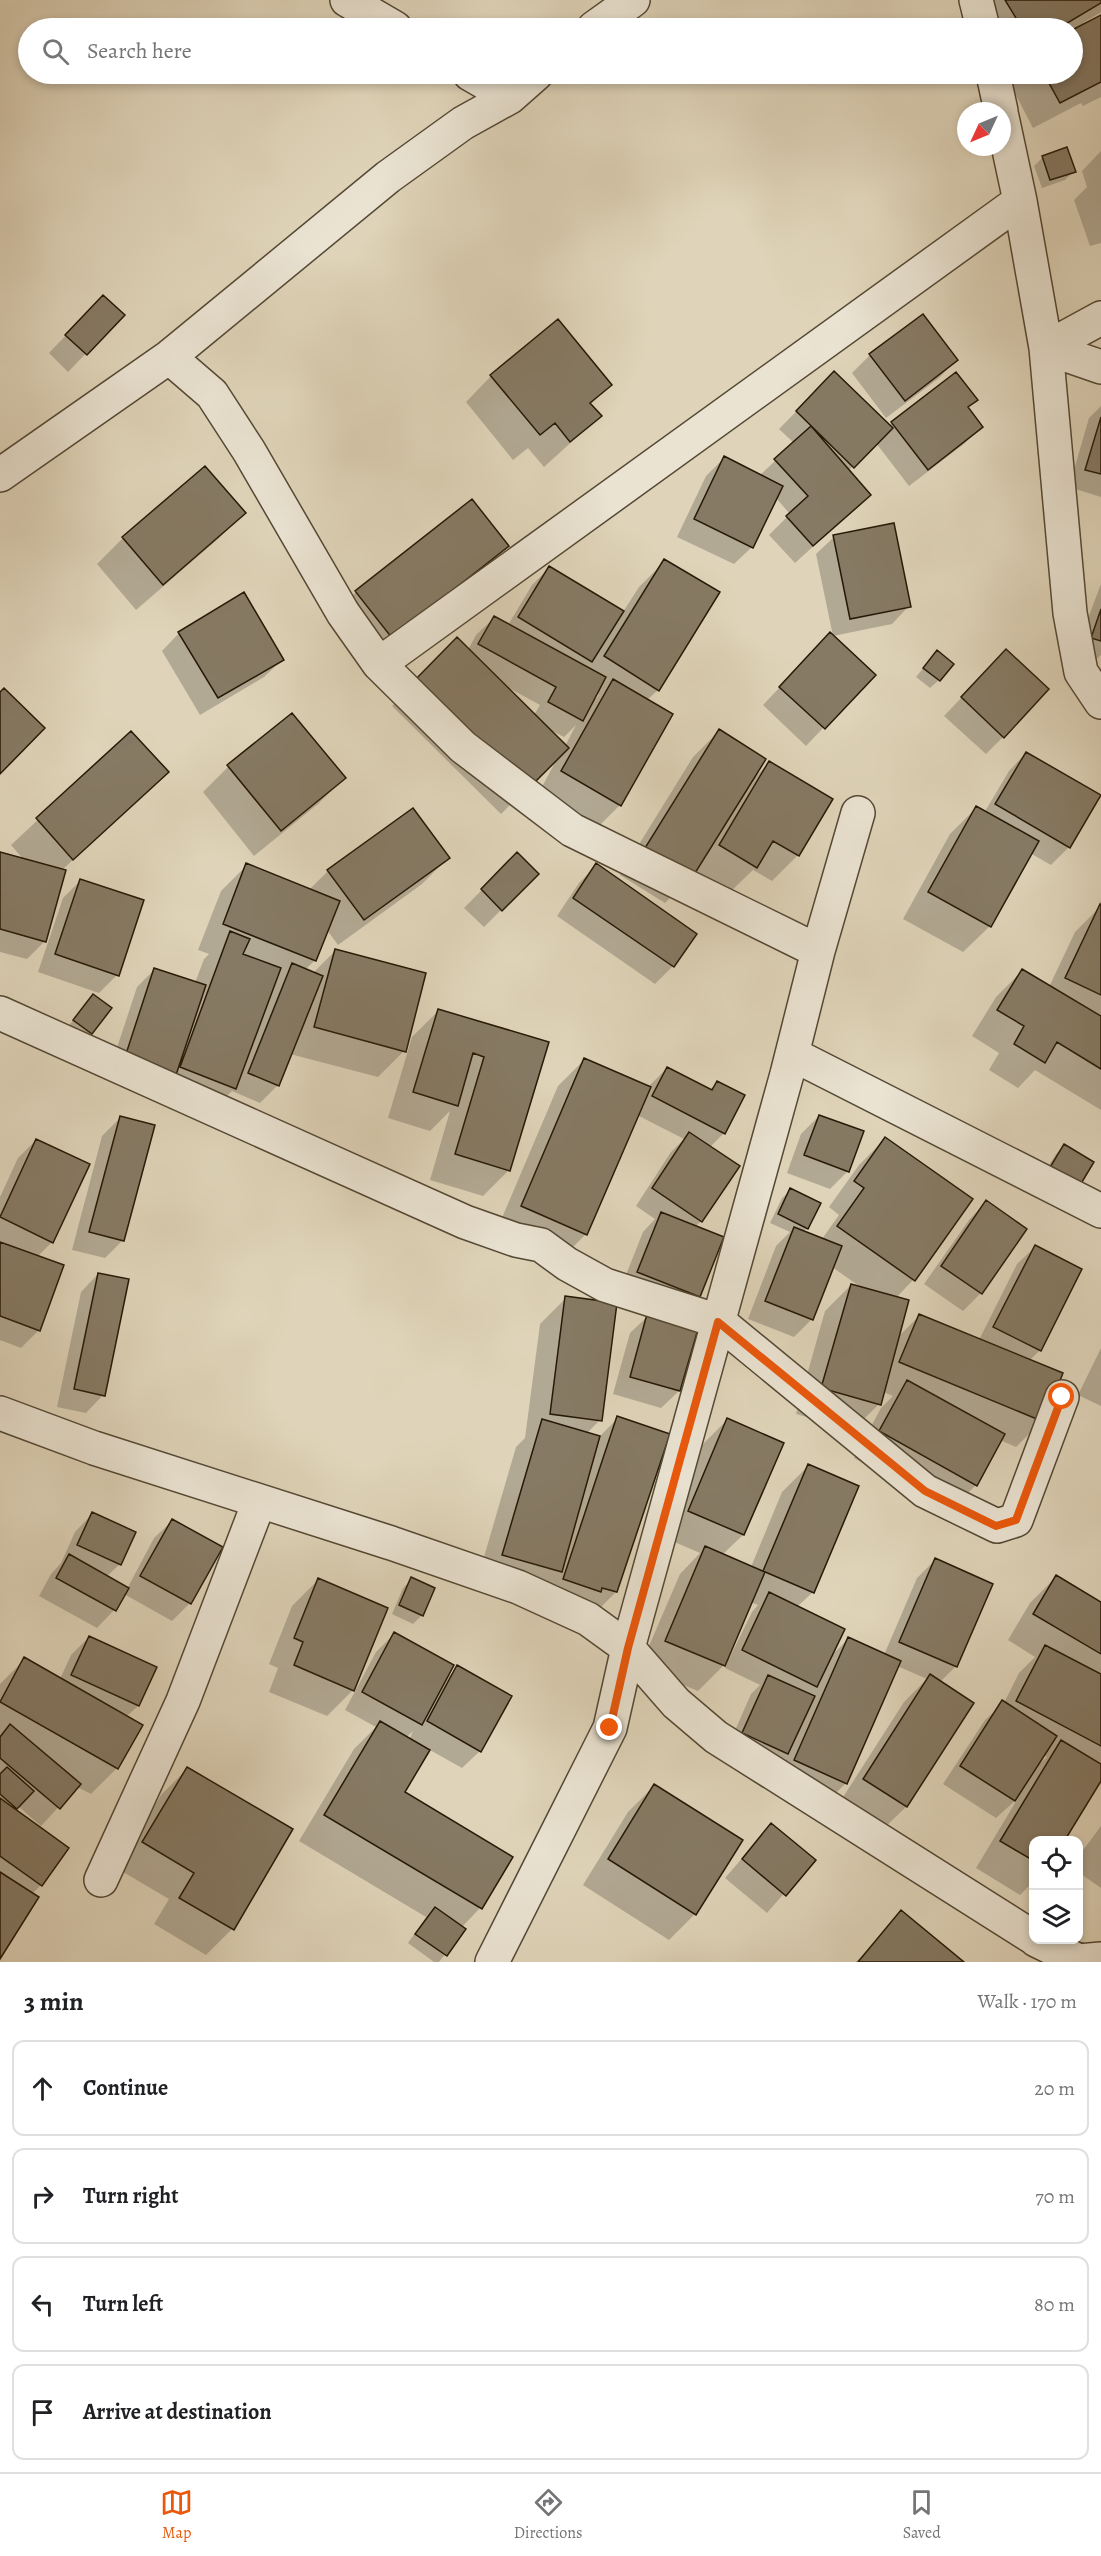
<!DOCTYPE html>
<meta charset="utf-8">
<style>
:root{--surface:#fff;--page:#f2f2f2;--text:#202124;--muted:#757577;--line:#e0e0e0;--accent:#ea580c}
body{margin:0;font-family:Alegreya,serif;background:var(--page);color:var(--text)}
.controls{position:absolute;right:18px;bottom:18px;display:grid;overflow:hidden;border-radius:12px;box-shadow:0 3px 9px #0003}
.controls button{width:54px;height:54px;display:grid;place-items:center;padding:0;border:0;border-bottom:2px solid var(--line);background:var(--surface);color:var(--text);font:30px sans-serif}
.compass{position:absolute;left:957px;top:102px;width:54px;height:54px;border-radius:50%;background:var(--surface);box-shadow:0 3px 9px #0003;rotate:226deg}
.stop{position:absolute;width:18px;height:18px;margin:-14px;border:4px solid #ea580c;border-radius:50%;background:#fff}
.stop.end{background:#ea580c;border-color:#fff;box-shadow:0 2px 6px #0008}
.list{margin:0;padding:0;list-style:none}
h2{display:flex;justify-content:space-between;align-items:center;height:78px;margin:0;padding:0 24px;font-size:26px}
h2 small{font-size:20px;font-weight:400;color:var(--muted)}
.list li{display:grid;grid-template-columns:39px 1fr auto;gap:18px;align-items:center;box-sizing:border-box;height:96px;margin:0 12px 12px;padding:0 12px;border:2px solid var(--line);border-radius:12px}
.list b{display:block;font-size:22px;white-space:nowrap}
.list em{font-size:20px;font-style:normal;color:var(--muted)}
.icon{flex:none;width:33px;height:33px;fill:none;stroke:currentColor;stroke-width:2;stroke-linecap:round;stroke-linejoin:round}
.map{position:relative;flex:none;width:1101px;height:1962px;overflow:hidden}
.search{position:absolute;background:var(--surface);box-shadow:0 3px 9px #0003;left:18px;right:18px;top:18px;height:66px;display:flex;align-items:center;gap:15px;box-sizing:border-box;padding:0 21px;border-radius:33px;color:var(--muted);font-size:22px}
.sheet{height:510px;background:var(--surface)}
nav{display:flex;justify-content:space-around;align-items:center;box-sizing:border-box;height:84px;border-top:2px solid var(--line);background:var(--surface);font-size:16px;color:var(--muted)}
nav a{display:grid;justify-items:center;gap:3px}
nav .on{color:var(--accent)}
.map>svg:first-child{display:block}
.shadow{fill:#0003;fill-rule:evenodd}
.building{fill:#867a64;stroke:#261907;stroke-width:1.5}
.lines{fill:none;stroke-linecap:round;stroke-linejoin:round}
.minor-casing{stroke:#544834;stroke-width:36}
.minor{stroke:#eae3d2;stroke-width:33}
.route{stroke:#ea580c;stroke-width:8}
</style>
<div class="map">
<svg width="1101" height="1962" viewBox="0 0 1101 1962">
<rect width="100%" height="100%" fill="#dfd4b9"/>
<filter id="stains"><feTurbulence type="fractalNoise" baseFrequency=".00333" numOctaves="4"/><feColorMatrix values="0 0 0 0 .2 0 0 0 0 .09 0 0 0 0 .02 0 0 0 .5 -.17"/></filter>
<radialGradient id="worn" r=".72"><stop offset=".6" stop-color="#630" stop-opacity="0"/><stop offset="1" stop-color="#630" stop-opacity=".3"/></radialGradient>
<path class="shadow" d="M 992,0 L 1101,0 L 1101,12 L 1083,23 L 1084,25 L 1101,16 L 1101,97 L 1083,106 L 1081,103 L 1033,128 L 1007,78 L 1012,74 L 1072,74 L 1072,28 L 981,28 Z
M 1101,151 L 1101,243 L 1090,246 L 1074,200 L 1087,187 L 1082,171 Z
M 1043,157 L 1074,171 L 1065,180 L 1042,188 L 1034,166 Z
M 86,314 L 123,315 L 68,372 L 49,353 Z
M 922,316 L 956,360 L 939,378 L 886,418 L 852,373 L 870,355 Z
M 834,373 L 888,426 L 892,423 L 967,408 L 981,427 L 964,444 L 909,486 L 876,443 L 848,471 L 851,512 L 795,563 L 769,535 L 790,514 L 776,498 L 752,547 L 734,564 L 677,537 L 706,476 L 724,458 L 759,476 L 794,443 L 779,429 Z
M 491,376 L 610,385 L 590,405 L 600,416 L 544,467 L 528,448 L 513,460 L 466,402 Z
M 1101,406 L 1101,497 L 1069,487 L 1089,418 Z
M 205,468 L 244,513 L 218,539 L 136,610 L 97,564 L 123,538 Z
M 834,537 L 909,606 L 892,624 L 833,636 L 816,554 Z
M 507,546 L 481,572 L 365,663 L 330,618 L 356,592 Z
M 665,561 L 658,690 L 647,700 L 620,805 L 594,831 L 536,798 L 558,757 L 501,814 L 392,706 L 431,665 L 468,650 L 476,635 L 494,618 L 508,625 L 532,585 L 549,568 L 623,612 L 639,587 ZM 507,687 L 540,705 L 534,715 ZM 596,693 L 599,695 L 591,704 ZM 576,725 L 565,746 L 550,730 L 564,737 Z
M 1101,584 L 1101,655 L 1093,662 L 1074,655 Z
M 179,633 L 282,660 L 264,677 L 200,715 L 162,651 Z
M 813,652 L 873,675 L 806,746 L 763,705 Z
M 929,661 L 939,680 L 930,688 L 916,677 Z
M 989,669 L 1003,737 L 986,754 L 944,716 Z
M 719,731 L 754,778 L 769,763 L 798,855 L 772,881 L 753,870 L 729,893 L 691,877 L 665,903 L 620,875 L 693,757 Z
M 131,733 L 167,772 L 61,871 L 45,941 L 27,959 L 0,952 L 0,853 L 24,860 L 11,845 Z
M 1026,753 L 1069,847 L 1051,865 L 1030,853 L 989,927 L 963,952 L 903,919 L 950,834 L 976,808 L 984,813 L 1009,771 Z
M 228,767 L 344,778 L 318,804 L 254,856 L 203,792 Z
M 517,854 L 537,874 L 484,927 L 464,908 Z
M 448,858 L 422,884 L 338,945 L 327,930 L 315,960 L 305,970 L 313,973 L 335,951 L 404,1051 L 378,1077 L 290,1054 L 278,1085 L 260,1103 L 232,1091 L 209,1114 L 108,1075 L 137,987 L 155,969 L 195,983 L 204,959 L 209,954 L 198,950 L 221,891 L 247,865 L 309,890 L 328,871 Z
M 597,865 L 695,934 L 673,966 L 655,984 L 557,916 L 579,883 Z
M 81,880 L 117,975 L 99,993 L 38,972 L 63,898 Z
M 1101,900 L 1101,1110 L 1035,1070 L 1018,1088 L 989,1070 L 999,1053 L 972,1036 L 996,997 L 1022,971 L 1049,987 L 1075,932 L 1097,910 Z
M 93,996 L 91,1033 L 83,1042 L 66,1029 Z
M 438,1011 L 547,1043 L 509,1170 L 483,1196 L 430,1180 L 450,1111 L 430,1131 L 388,1118 L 412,1037 Z
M 584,1060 L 649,1086 L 667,1068 L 709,1090 L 717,1083 L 724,1133 L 709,1148 L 701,1221 L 695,1227 L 722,1238 L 699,1297 L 681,1314 L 620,1290 L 643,1232 L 655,1219 L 636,1206 L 671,1152 L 684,1139 L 637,1115 L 586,1234 L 560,1260 L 496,1232 L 558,1086 Z
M 819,1116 L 848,1171 L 830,1189 L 787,1173 L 801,1134 Z
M 120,1118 L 123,1240 L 105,1258 L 72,1250 L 102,1136 Z
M 885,1139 L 971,1199 L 913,1280 L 896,1298 L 897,1338 L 919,1316 L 979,1340 L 1017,1264 L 1035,1247 L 1040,1350 L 1029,1361 L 1042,1421 L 1016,1447 L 1000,1440 L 976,1485 L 950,1511 L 854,1458 L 881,1408 L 893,1396 L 883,1392 L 879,1404 L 853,1430 L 796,1414 L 825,1311 L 851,1285 L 862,1288 L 832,1267 L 812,1319 L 794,1337 L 748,1319 L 776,1246 L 790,1232 L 770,1223 L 782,1198 L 791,1190 L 807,1228 L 803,1232 L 822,1239 L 839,1215 L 829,1207 L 859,1165 Z
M 36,1140 L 52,1242 L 37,1257 L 39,1330 L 21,1348 L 0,1340 L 0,1197 L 18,1158 Z
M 1064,1146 L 1092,1163 L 1041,1178 L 1056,1154 Z
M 986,1202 L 1025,1229 L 981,1293 L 963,1311 L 924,1284 L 969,1220 Z
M 98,1274 L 103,1395 L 86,1413 L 57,1407 L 81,1292 Z
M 566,1298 L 600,1420 L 586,1434 L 598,1438 L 618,1418 L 616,1592 L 590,1618 L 477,1581 L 516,1447 L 525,1438 L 540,1324 Z
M 648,1316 L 679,1391 L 661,1408 L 613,1394 L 630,1333 Z
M 1101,1348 L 1101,1406 L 1078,1395 Z
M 727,1420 L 743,1535 L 722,1555 L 751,1567 L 782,1492 L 808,1466 L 813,1592 L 797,1607 L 831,1656 L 848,1639 L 884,1655 L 917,1578 L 935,1560 L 991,1584 L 956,1666 L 940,1682 L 972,1703 L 906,1807 L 880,1832 L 838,1805 L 904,1702 L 927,1679 L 897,1666 L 846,1783 L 820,1809 L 726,1751 L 751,1694 L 760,1685 L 725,1668 L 728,1661 L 698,1691 L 640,1667 L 680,1574 L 700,1553 L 663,1537 L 701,1446 ZM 750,1602 L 758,1605 L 752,1612 L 729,1659 L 726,1658 Z
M 92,1514 L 120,1564 L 106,1577 L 127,1589 L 154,1538 L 172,1521 L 190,1603 L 172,1621 L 124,1594 L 114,1610 L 97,1628 L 39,1596 L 51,1574 L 61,1563 L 75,1532 Z
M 1056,1577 L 1101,1604 L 1101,1785 L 1098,1783 L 1063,1840 L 1034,1840 L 1034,1881 L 1020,1895 L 976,1868 L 1018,1798 L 996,1818 L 943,1784 L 985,1720 L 1004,1703 L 1019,1673 L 1035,1657 L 1008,1640 L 1030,1603 ZM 1044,1755 L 1047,1757 L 1037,1766 Z
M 412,1579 L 422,1615 L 413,1624 L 392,1614 L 403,1588 Z
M 318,1580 L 353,1690 L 327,1716 L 269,1692 L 278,1668 L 269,1664 L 292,1606 Z
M 394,1634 L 446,1679 L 458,1667 L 480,1751 L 462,1768 L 428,1749 L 403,1792 L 511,1858 L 480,1908 L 461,1928 L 464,1930 L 439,1962 L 434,1962 L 408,1943 L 426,1917 L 299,1841 L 354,1749 L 376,1727 L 345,1710 L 376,1652 ZM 413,1731 L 409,1740 L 406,1738 Z
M 89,1637 L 155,1668 L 138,1706 L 126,1717 L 117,1768 L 91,1794 L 77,1787 L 41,1826 L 18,1806 L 14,1810 L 41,1885 L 32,1894 L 0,1956 L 0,1684 L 25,1659 L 60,1679 L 71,1655 Z
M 187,1769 L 291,1830 L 232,1929 L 206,1955 L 154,1924 L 169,1899 L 118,1869 L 161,1795 Z
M 654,1786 L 695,1914 L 669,1940 L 583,1885 L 628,1812 Z
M 771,1825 L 813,1860 L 767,1913 L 725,1878 Z
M 1101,1826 L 1101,1888 L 1078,1872 L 1078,1857 Z
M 901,1912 L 961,1962 L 856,1962 Z"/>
<path class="building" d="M 1005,0 L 1101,0 L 1101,3 L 1059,28 L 1022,28 Z
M 1101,15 L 1101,82 L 1060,103 L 1044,74 L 1072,74 L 1072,30 Z
M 1067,147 L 1076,172 L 1050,180 L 1042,156 Z
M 103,295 L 125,315 L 87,355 L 65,335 Z
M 923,314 L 958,360 L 905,401 L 869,354 Z
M 558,319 L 612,385 L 590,403 L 602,416 L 570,442 L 555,423 L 540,435 L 490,375 Z
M 834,371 L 893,428 L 854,468 L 796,411 Z
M 956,372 L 978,400 L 968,407 L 983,427 L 928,470 L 891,422 Z
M 1101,417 L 1101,474 L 1085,470 Z
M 811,426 L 871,495 L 813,546 L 786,516 L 808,496 L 774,459 Z
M 724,456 L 783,486 L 753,548 L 694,519 Z
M 205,466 L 246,513 L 163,585 L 122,537 Z
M 472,499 L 509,546 L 392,638 L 355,591 Z
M 894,523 L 911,607 L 850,619 L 833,535 Z
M 664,559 L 720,592 L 659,691 L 604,656 Z
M 549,566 L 624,611 L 592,662 L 518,617 Z
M 244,592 L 284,660 L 218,698 L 178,632 Z
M 1101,609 L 1101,641 L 1091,638 Z
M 494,616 L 606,677 L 583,721 L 548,702 L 556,687 L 478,644 Z
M 830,632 L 876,675 L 825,729 L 779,687 Z
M 457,637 L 569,748 L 528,789 L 416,679 Z
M 1006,649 L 1049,689 L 1004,738 L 961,697 Z
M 937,650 L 954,664 L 940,681 L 923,668 Z
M 613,679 L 673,714 L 621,806 L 561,771 Z
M 4,688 L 45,728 L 0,774 L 0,692 Z
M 292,713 L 346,778 L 281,831 L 227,765 Z
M 719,729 L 766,759 L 692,878 L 645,848 Z
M 131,731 L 169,772 L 73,860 L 36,818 Z
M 1026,752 L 1101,795 L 1070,848 L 995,804 Z
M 769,761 L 833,799 L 799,856 L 773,841 L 757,868 L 719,845 Z
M 976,806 L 1039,841 L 991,927 L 928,892 Z
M 413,808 L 450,858 L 364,920 L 327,870 Z
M 0,852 L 66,870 L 46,942 L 0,929 Z
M 517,852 L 539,874 L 502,911 L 481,889 Z
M 246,863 L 340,901 L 316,961 L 223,924 Z
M 596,863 L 697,934 L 674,967 L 573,898 Z
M 80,879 L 144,900 L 119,976 L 55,954 Z
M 1100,904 L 1101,905 L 1101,995 L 1065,978 Z
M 230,931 L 250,939 L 243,954 L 281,968 L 236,1089 L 180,1067 Z
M 335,949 L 426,973 L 406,1052 L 314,1027 Z
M 292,963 L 323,976 L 279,1086 L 248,1073 Z
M 154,968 L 206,985 L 176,1075 L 125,1057 Z
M 1022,969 L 1101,1016 L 1101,1069 L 1057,1042 L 1045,1063 L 1014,1044 L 1024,1026 L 997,1010 Z
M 93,994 L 112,1008 L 92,1034 L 73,1020 Z
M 438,1009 L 549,1042 L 510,1171 L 455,1154 L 484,1057 L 473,1053 L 458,1106 L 413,1092 Z
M 584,1058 L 651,1087 L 587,1235 L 521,1206 Z
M 667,1067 L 712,1090 L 717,1081 L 745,1095 L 725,1134 L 652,1096 Z
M 819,1115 L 864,1131 L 849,1172 L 804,1155 Z
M 120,1116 L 155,1125 L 124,1241 L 89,1232 Z
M 689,1132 L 740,1166 L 702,1222 L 652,1188 Z
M 885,1137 L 973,1199 L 915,1281 L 837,1226 L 864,1188 L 854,1181 Z
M 36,1139 L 90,1164 L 53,1243 L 0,1217 Z
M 1064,1144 L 1094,1162 L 1079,1187 L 1049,1169 Z
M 790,1188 L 821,1203 L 808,1229 L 778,1214 Z
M 986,1200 L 1027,1229 L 982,1294 L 941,1266 Z
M 661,1212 L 724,1237 L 700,1297 L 637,1272 Z
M 794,1227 L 842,1246 L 813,1320 L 765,1301 Z
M 0,1242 L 64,1265 L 40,1331 L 0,1316 Z
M 1035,1245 L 1082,1269 L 1041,1351 L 993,1327 Z
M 98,1273 L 129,1279 L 105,1396 L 74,1389 Z
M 851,1284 L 909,1300 L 881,1405 L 821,1388 Z
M 565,1296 L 617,1303 L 602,1421 L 550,1414 Z
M 647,1314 L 698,1329 L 680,1391 L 630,1377 Z
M 919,1314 L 1063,1373 L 1044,1422 L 899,1362 Z
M 907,1380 L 1005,1434 L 977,1486 L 879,1431 Z
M 617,1416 L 670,1434 L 617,1592 L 602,1588 L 601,1592 L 563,1579 Z
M 727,1418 L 784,1443 L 744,1535 L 688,1511 Z
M 542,1419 L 600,1436 L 562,1572 L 502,1555 Z
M 808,1464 L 859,1486 L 814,1593 L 763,1571 Z
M 92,1512 L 136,1532 L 121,1565 L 77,1545 Z
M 172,1519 L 223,1547 L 191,1604 L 140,1576 Z
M 705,1546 L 765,1572 L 725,1666 L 665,1641 Z
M 69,1554 L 129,1588 L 116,1611 L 56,1578 Z
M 935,1558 L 993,1584 L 957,1667 L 899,1642 Z
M 1056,1575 L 1101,1602 L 1101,1654 L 1033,1614 Z
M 411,1577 L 435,1588 L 423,1616 L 399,1605 Z
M 318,1578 L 388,1608 L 354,1691 L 294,1665 L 303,1642 L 294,1638 Z
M 769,1592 L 845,1629 L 817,1687 L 742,1650 Z
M 394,1632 L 454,1665 L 422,1725 L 362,1692 Z
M 89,1636 L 157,1667 L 139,1706 L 71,1675 Z
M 848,1637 L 901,1661 L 847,1784 L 794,1760 Z
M 1045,1645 L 1101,1674 L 1101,1746 L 1016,1701 Z
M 24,1657 L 143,1725 L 118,1769 L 0,1702 Z
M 457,1665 L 512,1696 L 481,1752 L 427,1721 Z
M 930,1674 L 974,1703 L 907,1807 L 863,1779 Z
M 768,1675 L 815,1696 L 788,1754 L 742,1733 Z
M 1002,1700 L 1057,1736 L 1015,1801 L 960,1766 Z
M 380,1721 L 430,1750 L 405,1792 L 513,1857 L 482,1909 L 324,1815 Z
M 10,1724 L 81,1784 L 60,1809 L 0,1758 L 0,1737 Z
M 1061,1740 L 1101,1764 L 1101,1781 L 1065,1840 L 1034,1840 L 1034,1861 L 1000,1841 Z
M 7,1767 L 34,1791 L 17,1809 L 0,1794 L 0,1774 Z
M 187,1767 L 293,1829 L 234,1930 L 179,1898 L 194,1873 L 142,1842 Z
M 654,1784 L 743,1840 L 696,1915 L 608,1859 Z
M 0,1798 L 69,1848 L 42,1886 L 0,1856 Z
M 771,1823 L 816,1860 L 786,1896 L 742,1859 Z
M 0,1872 L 39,1897 L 0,1959 Z
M 435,1907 L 466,1929 L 447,1956 L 415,1934 Z
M 901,1910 L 964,1962 L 858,1962 Z"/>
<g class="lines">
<g class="minor-casing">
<path id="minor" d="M 347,0 L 395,28
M 976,0 L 983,28
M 594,28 L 633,0
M 470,74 L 510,97
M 993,74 L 1001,111
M 1002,117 L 1020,201 L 1046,348 L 1070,613 L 1081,672 L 1101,702
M 1046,348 L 1101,318
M 1046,348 L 1101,367
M 169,357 L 212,394 L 249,451 L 343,613 L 379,664 L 1020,201
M 0,475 L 169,357 L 388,177 L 463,123 L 510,97 L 536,74
M 379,664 L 463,747 L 572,830 L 818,951
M 0,1013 L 465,1222 L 516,1240 L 541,1245 L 567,1264 L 605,1285 L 718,1321 L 925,1491 L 997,1526 L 1016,1520 L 1062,1397
M 792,1054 L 1101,1211
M 0,1413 L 94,1448 L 391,1543 L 518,1587 L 588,1619 L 628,1648 L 676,1703 L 716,1737 L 1034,1938
M 101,1880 L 183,1701 L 259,1502
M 1036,1940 L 1079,1961 L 1101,1959
M 492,1962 L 610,1728 L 628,1648 L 787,1074 L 818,951 L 858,813"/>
</g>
<use href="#minor" class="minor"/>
</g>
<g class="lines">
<path class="route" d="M 610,1728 L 628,1648 L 718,1322 L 925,1491 L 996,1526 L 1016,1520 L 1062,1397"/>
</g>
<rect width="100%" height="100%" filter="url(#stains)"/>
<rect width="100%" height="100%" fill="url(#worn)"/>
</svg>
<div class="controls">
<button><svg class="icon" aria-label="locate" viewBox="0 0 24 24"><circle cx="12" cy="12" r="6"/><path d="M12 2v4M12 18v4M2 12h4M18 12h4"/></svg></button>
<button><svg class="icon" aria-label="layers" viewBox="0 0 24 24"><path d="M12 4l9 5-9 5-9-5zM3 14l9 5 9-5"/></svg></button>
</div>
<svg class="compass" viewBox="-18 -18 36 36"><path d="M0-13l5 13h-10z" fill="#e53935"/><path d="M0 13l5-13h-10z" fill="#757577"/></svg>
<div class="stop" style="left:1062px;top:1397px"></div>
<div class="stop end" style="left:610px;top:1728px"></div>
<div class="search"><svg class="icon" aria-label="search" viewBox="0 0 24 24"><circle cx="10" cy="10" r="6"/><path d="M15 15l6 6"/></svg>Search here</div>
</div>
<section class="sheet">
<h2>3 min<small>Walk · 170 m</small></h2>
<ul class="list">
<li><svg class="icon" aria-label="ahead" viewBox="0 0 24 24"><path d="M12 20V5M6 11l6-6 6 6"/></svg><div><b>Continue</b></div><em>20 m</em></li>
<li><svg class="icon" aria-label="right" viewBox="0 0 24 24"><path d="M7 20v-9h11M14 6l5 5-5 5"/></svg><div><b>Turn right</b></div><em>70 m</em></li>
<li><svg class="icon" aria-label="left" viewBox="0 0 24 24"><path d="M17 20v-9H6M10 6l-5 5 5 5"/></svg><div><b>Turn left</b></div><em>80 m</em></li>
<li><svg class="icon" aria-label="arrive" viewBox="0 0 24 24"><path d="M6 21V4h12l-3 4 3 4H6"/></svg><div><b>Arrive at destination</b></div></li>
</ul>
</section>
<nav>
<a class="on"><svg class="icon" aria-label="map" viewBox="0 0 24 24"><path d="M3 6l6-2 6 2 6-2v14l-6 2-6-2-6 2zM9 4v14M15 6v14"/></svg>Map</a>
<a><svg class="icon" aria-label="directions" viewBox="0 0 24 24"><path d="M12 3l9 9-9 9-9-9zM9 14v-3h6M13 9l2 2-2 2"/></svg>Directions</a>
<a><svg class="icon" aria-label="saved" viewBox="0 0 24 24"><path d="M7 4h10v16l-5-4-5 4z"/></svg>Saved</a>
</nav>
